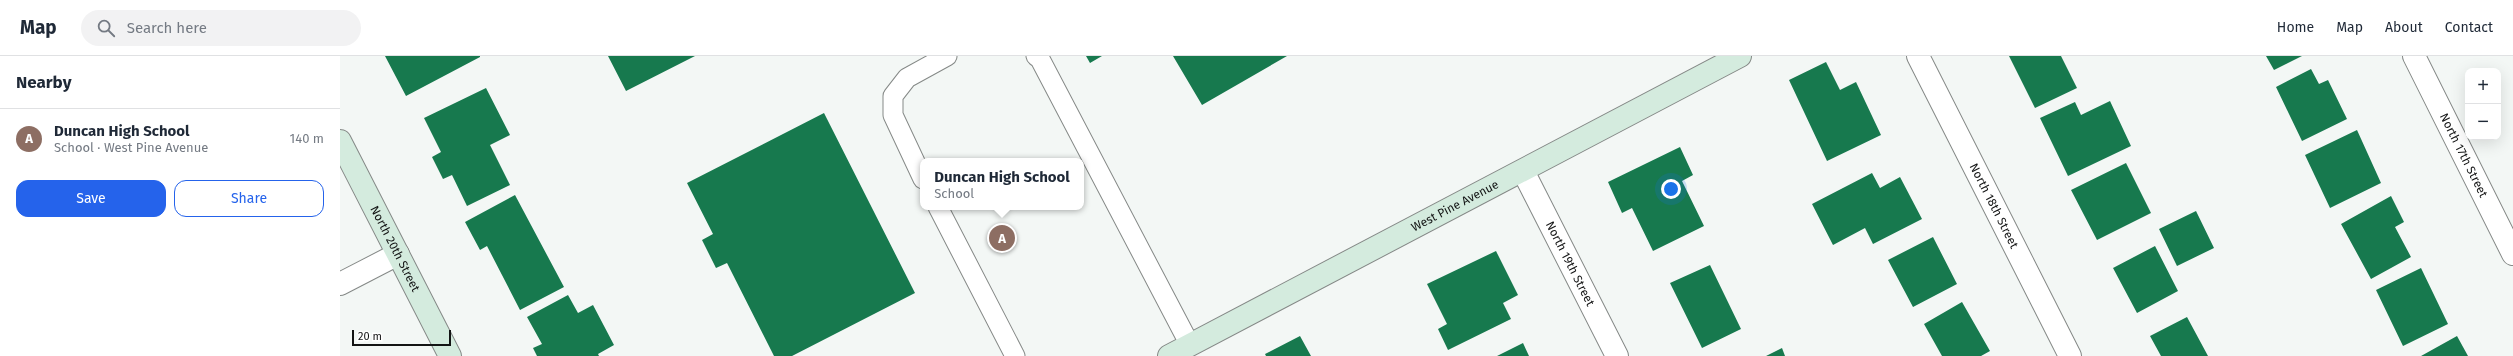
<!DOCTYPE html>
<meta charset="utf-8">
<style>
:root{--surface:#fff;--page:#f2f2f3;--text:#1f2937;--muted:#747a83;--line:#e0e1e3;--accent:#2563eb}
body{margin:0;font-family:"Fira Sans",sans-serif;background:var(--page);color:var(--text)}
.controls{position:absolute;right:12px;top:12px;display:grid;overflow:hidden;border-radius:8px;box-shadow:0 4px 16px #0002}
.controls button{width:36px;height:36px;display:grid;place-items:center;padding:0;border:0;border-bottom:1px solid var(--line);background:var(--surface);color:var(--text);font:20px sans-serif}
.scale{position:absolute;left:12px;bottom:10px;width:99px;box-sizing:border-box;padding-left:4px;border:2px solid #131414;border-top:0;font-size:11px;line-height:14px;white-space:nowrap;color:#131414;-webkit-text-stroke:3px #fff;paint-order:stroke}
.you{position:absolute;left:1331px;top:133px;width:14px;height:14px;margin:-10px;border:3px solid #fff;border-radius:50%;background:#1a73e8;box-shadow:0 0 0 6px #1a73e833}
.badge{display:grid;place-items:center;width:26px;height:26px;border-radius:50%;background:var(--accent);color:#fff;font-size:13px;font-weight:700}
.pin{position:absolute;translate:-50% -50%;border:2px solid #fff;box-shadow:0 1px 4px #0006}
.popup{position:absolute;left:580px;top:102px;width:164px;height:52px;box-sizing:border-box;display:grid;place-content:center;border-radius:8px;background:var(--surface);filter:drop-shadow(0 1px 3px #0005);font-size:13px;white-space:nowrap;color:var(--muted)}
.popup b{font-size:15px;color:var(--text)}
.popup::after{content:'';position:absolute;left:50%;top:100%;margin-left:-8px;border:8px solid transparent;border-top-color:var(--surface)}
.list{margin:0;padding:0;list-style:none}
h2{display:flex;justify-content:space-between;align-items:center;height:52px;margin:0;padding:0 16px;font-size:17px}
h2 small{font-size:13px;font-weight:400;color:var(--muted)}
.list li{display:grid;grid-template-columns:26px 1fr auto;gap:12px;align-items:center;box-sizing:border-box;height:60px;padding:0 16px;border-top:1px solid var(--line)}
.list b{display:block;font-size:15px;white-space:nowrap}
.list p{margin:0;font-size:13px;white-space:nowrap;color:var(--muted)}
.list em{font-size:13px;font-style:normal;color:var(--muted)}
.actions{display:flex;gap:8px;padding:12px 16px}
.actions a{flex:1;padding:9px 0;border:1px solid var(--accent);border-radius:12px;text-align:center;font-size:14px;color:var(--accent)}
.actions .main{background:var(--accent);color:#fff}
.icon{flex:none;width:22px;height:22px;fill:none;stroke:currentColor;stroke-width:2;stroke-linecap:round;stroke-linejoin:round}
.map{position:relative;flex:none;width:2173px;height:300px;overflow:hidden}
header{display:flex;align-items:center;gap:24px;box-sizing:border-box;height:56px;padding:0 20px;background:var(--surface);border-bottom:1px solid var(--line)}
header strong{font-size:19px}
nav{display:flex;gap:22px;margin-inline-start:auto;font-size:14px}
.search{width:280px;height:36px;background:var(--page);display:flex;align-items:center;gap:10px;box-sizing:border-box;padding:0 14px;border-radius:22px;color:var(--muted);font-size:15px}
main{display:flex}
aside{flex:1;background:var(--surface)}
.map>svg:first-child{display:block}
.building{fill:#17794e}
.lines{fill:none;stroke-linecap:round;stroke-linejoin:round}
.lane-casing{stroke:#858987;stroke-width:21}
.street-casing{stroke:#858987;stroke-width:24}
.secondary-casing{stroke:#858987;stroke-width:24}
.lane{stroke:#fff;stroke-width:19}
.street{stroke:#fff;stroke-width:22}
.secondary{stroke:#d4ebde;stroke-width:22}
.labels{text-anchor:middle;stroke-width:3;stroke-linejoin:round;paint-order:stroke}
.street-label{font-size:12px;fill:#131414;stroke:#fff}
</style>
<header>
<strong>Map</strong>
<div class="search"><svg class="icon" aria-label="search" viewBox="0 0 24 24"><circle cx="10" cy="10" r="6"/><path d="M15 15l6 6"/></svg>Search here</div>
<nav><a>Home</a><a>Map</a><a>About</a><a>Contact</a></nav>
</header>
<main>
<aside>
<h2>Nearby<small></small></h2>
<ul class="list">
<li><span class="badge" style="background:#8d6e63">A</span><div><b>Duncan High School</b><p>School · West Pine Avenue</p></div><em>140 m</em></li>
</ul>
<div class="actions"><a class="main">Save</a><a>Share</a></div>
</aside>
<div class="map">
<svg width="2173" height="300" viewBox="0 0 2173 300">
<rect width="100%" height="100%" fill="#f3f7f5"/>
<path class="building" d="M 45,0 L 140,0 L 140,1 L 66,40 Z
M 268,0 L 355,0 L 286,35 Z
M 746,0 L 762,0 L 750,7 Z
M 833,0 L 947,0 L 862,49 Z
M 1669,0 L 1721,0 L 1737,32 L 1695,52 Z
M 1926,0 L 1962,0 L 1934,14 Z
M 1486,6 L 1500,34 L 1516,26 L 1541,79 L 1487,105 L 1449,24 Z
M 1971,13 L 1979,28 L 1988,24 L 2007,63 L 1962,85 L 1936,31 Z
M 146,32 L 170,79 L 150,89 L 170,129 L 127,150 L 112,119 L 103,123 L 92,101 L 101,96 L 84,62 Z
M 1770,45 L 1791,90 L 1728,120 L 1700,62 L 1735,46 L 1741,59 Z
M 484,57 L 575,237 L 452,300 L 434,300 L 387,207 L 376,212 L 362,184 L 373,178 L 347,127 Z
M 2017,74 L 2041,127 L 1990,152 L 1965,99 Z
M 1340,91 L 1353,119 L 1342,125 L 1364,170 L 1313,195 L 1292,152 L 1282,157 L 1268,126 Z
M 1786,107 L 1811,157 L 1757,184 L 1731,134 Z
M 1532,117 L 1540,132 L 1560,121 L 1582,163 L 1533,188 L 1525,172 L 1493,189 L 1472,148 Z
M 175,139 L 224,231 L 180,254 L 147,190 L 140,194 L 125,166 Z
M 2051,140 L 2064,166 L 2055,171 L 2071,201 L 2031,223 L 2001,168 Z
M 1856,155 L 1874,192 L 1837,210 L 1819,173 Z
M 1593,181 L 1617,228 L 1573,251 L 1548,204 Z
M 1815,190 L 1838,235 L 1797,257 L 1773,212 Z
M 1156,195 L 1178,239 L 1163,247 L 1171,263 L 1108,294 L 1098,273 L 1107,268 L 1087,228 Z
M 1370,209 L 1401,273 L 1362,292 L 1330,227 Z
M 2081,212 L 2108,268 L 2063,290 L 2036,234 Z
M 228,239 L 238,257 L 253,249 L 274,289 L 258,298 L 259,300 L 197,300 L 193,292 L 202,288 L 187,261 Z
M 1622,246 L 1650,295 L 1641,300 L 1602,300 L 1584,268 Z
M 1847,261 L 1868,300 L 1821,300 L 1810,280 Z
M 960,280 L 971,300 L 926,300 L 925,298 Z
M 2117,280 L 2128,300 L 2081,300 Z
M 1183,287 L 1189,300 L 1157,300 Z
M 1442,292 L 1445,300 L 1426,300 Z"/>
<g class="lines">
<g class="lane-casing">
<path id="lane" d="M 696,0 L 700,3 L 850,289
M 583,123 L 553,59 L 553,40 L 567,22 L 607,0
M 598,151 L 675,300"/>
</g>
<g class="street-casing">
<g id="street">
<path id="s1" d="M 1578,0 L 1730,300"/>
<path id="s2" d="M 2074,0 L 2173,198"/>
<path id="s3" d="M 1183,115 L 1277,300"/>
<path d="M 0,228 L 58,198"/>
</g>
</g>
<g class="secondary-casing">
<g id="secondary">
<path id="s4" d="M 0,85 L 110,300"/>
<path id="s5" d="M 829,300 L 1400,0"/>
</g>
</g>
<use href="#lane" class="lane"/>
<use href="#street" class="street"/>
<use href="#secondary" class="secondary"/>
</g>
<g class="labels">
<g class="street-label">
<text dy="4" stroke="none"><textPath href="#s2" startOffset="111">North 17th Street</textPath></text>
<text dy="4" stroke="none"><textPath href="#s5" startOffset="323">West Pine Avenue</textPath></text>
<text dy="4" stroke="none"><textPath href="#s1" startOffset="168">North 18th Street</textPath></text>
<text dy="4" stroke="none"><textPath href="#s4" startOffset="121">North 20th Street</textPath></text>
<text dy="4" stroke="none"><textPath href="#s3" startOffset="104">North 19th Street</textPath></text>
</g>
</g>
</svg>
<div class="controls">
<button>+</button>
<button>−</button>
</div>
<div class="scale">20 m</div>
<div class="you"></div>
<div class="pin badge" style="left:662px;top:182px;background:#8d6e63">A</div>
<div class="popup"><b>Duncan High School</b>School</div>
</div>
</main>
